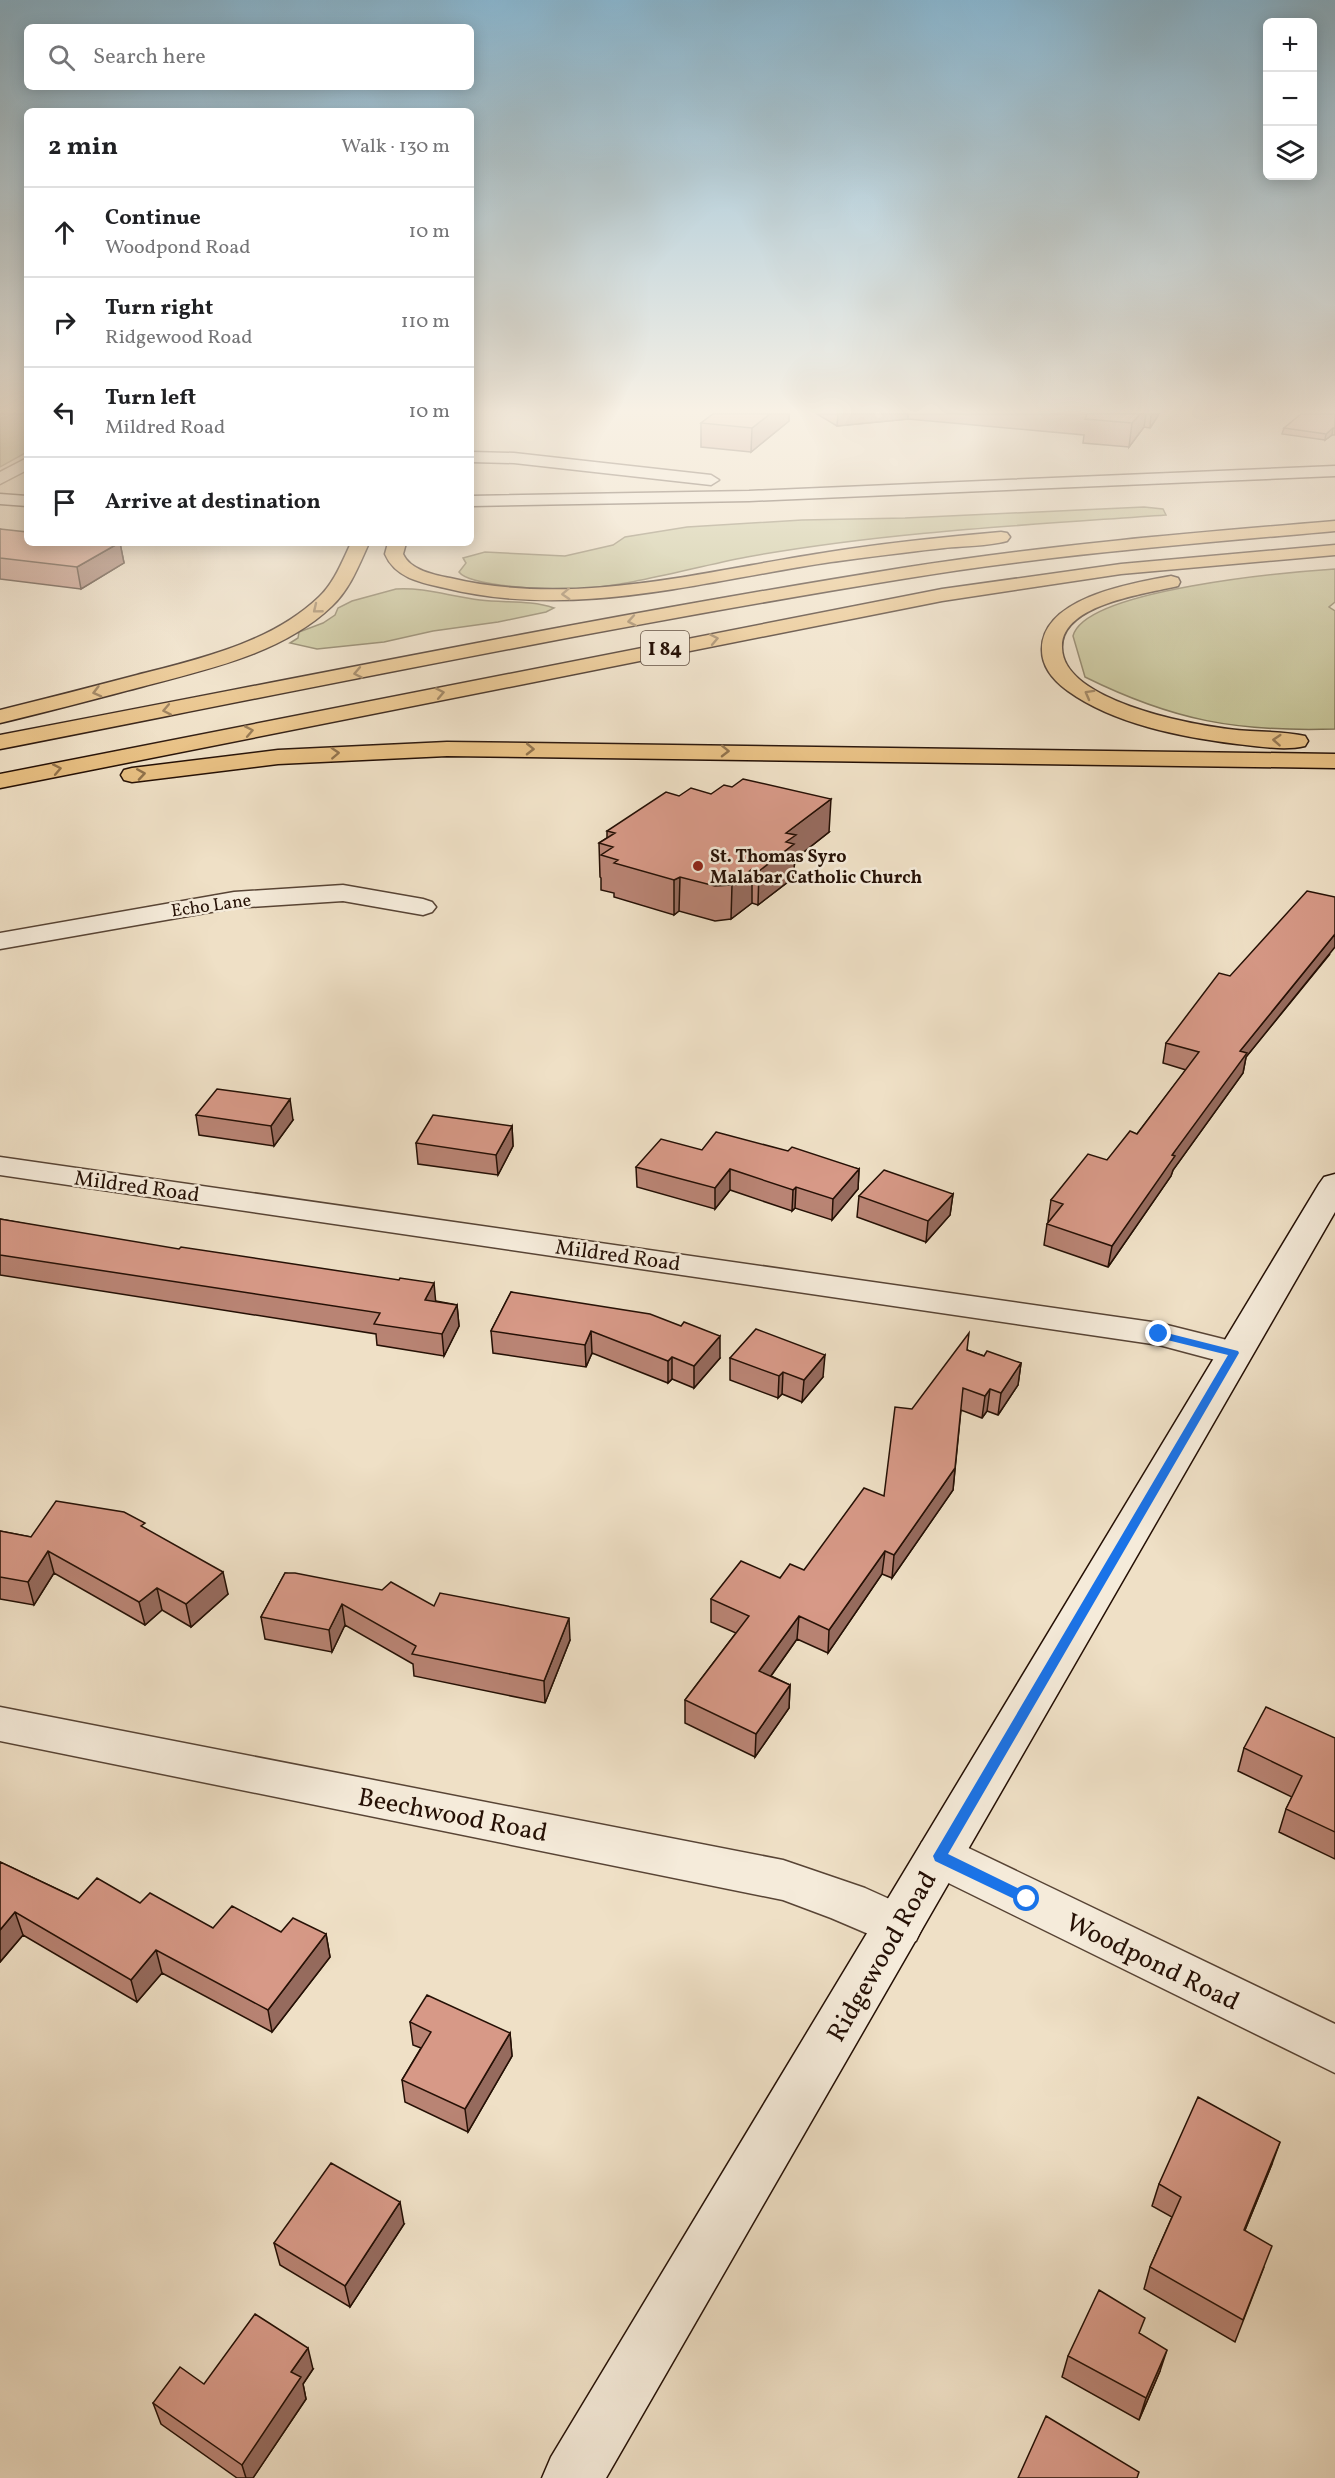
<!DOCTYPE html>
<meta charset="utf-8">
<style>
:root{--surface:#fff;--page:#f6f6f6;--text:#202124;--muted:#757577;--line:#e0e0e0}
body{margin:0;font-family:Vollkorn,serif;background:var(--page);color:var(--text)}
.controls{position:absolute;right:18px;top:18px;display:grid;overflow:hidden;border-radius:9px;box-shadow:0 3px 15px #0003}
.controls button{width:54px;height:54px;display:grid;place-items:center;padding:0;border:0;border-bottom:2px solid var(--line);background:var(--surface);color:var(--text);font:30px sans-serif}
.stop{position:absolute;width:18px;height:18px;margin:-14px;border:4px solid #1a73e8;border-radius:50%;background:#fff}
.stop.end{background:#1a73e8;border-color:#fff;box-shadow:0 2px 6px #0008}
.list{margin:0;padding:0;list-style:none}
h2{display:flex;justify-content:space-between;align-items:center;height:78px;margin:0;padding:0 24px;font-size:26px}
h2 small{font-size:20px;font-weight:400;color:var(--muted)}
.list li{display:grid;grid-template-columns:39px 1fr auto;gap:18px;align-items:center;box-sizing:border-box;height:90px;padding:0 24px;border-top:2px solid var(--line)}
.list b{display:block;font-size:22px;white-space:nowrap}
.list p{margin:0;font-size:20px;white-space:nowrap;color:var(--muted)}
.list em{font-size:20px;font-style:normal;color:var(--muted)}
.icon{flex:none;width:33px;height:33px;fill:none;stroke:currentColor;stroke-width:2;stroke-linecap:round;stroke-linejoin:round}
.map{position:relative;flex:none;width:1335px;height:2478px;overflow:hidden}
.search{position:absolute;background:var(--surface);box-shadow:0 3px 15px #0003;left:24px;top:24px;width:450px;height:66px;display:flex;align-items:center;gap:15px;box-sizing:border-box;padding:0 21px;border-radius:9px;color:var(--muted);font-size:22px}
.panel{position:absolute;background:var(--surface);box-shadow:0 3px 15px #0003;left:24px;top:108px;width:450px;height:438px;border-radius:9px}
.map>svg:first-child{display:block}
.green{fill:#c1c090;stroke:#73684a;stroke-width:1.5}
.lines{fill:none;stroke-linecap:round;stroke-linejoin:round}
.street-casing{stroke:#584435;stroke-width:3}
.secondary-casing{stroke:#251005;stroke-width:3}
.highway-casing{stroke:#251005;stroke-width:3}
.street{fill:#f5ebda;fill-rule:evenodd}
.secondary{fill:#f5ebda;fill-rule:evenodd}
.highway{fill:#e8c083;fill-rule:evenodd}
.wall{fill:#b98474;stroke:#251005;stroke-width:1.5}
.shaded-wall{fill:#966b5e;stroke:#251005;stroke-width:1.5}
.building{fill:#d79987;stroke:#251005;stroke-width:1.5}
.oneway{stroke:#90714a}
.route{fill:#1a73e8}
.poi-dot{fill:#8f2418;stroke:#f5ebda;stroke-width:2}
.labels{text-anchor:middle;stroke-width:5;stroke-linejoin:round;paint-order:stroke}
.far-poi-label{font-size:18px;font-weight:bold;fill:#251005;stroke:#f5ebda;text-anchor:start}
.far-street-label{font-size:18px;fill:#251005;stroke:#f5ebda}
.shield{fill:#f5ebda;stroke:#635245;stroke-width:1.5}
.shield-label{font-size:20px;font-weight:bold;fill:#251005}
.street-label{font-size:21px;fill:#251005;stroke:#f5ebda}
.near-street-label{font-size:26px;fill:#251005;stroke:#f5ebda}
</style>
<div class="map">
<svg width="1335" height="2478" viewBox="0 0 1335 2478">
<rect width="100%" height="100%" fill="#efe0c6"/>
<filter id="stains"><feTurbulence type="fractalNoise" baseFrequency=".00333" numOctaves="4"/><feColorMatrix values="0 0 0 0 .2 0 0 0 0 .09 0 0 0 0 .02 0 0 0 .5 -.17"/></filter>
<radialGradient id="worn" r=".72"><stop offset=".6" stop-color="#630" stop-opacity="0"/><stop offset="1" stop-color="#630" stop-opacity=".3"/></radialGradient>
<path class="green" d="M 0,414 L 27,414 L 27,452 L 0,467 Z
M 1144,507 L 1163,509 L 1166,515 C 1027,525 885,532 747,557 C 689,568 633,586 574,589 C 553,590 470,587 459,572 L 466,563 L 463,558 L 485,552 L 565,556 L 613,545 L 625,537 L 687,527 L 802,520 L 905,518 Z
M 1335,569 L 1335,602 L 1329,607 L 1335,611 L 1335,729 C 1237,732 1174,721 1085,677 L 1073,636 C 1085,589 1290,572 1335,569 Z
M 396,589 C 424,587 452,597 480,600 C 505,603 530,600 554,608 L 546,612 L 498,622 L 433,631 L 384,642 L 317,649 L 290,643 L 298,638 L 299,632 L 323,623 L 335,615 L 338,608 L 352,601 Z"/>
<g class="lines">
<g class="street-casing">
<path id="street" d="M 27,458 L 27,470 L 0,484 L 0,472 Z
M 343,885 L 423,899 L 432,902 L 436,907 L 432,912 L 423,915 L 343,901 L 234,908 L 0,949 L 0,933 L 234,892 Z
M 0,1157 L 1159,1323 L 1247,1345 L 1252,1353 L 1247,1361 L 1234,1365 L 1159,1345 L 0,1175 Z
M 0,1707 L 783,1860 L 865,1888 L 916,1911 L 923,1926 L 916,1941 L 899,1947 L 831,1918 L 783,1900 L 0,1741 Z
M 939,1836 L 956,1842 L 1335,2024 L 1335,2073 L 922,1870 L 916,1856 L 922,1842 Z"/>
</g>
<g class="secondary-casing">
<path id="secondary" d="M 471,452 L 514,453 L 711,475 L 719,480 L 711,485 L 514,463 L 471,462 Z
M 1335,466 L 1335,476 L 749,501 L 471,506 L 471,496 L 749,491 Z
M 0,494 L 27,496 L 27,506 L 0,504 Z
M 1335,1174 L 1335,1212 L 606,2478 L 542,2478 L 551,2457 L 1319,1184 L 1324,1177 Z"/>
</g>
<g class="highway-casing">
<path id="highway" d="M 1335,521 L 1335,531 C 1190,544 1046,555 902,579 C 600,628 300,690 0,749 L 0,735 C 300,678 600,616 902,568 C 1046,545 1190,533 1335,521 Z
M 1001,532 L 1007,533 L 1010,537 L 1007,541 C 987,546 965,546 944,548 C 906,552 869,557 831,562 C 703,581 574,620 445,588 C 422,583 395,578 385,554 L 388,543 L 406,543 L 403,554 C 410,570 434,575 450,578 C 575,608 704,571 829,552 C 886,543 944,537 1001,532 Z
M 351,543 L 369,543 C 359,565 350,589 332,606 C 281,655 203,670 137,688 C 91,700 46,712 0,723 L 0,710 C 45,699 91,687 137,675 C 199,659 271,643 319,597 C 334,583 342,562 351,543 Z
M 1335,545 L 1335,555 L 1121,574 L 942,601 L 0,788 L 0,774 L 942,589 L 1121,564 Z
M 1171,576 L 1178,578 L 1180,582 L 1178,586 C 1146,594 1060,604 1062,648 C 1063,700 1187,724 1228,729 C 1253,733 1280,730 1305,736 L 1308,741 L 1305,746 C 1284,751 1258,746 1237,744 C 1181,737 1114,724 1068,691 C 1054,681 1042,667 1042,650 C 1041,598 1132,583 1171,576 Z
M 447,742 L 1335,754 L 1335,768 L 447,756 L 278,764 L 132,782 L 124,780 L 121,775 L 124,770 L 132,768 L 278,750 Z"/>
</g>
<use href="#street" class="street"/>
<use href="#secondary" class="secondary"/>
<use href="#highway" class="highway"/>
</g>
<path class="wall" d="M 713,414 L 789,414 L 789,421 L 751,452 L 701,447 L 701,423 Z
M 817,414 L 1159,414 L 1152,425 L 1150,428 L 1144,427 L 1129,447 L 1083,443 L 1084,435 L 908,419 L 837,426 Z
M 1335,414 L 1335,435 L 1332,435 L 1325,440 L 1282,434 L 1284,428 Z
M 0,529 L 27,543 L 120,543 L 124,563 L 81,589 L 0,579 Z
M 607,831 L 829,832 L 795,859 L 793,878 L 758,905 L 752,903 L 731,919 L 715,921 L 679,911 L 674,915 L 614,897 L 614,893 L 601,890 L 601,878 L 600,877 L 599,843 L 607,838 Z
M 1330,954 L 1246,1057 L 1243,1073 L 1173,1170 L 1171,1176 L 1108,1267 L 1044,1245 L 1047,1224 L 1049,1221 L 1048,1221 L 1051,1200 L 1107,1160 L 1137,1134 L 1186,1070 L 1163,1063 L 1166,1043 Z
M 196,1115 L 293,1120 L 274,1146 L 199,1135 Z
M 512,1126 L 513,1146 L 498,1175 L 418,1164 L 416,1143 Z
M 702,1150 L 788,1151 L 859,1169 L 858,1189 L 832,1220 L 795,1208 L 792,1211 L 730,1190 L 715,1209 L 637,1187 L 636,1167 Z
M 953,1194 L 950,1215 L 926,1242 L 857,1217 L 859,1196 Z
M 0,1219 L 436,1301 L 457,1305 L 459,1326 L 444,1356 L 377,1345 L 376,1334 L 0,1275 Z
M 511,1292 L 720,1358 L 694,1388 L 672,1379 L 668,1383 L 592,1353 L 586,1367 L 493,1353 L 491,1331 Z
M 967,1350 L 984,1356 L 1021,1363 L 1018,1385 L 998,1415 L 987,1411 L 982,1418 L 961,1410 L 953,1490 L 892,1578 L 882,1574 L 828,1653 L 797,1639 L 771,1676 L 790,1685 L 789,1708 L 755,1757 L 685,1723 L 685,1700 L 736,1633 L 711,1622 L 711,1599 L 804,1570 L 884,1496 Z
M 730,1358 L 823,1377 L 802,1402 L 782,1394 L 778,1398 L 730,1380 Z
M 146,1529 L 228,1594 L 191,1627 L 162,1610 L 145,1625 L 54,1573 L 34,1605 L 0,1599 L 0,1531 L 31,1537 Z
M 285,1573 L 434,1606 L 570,1640 L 545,1703 L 414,1676 L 413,1664 L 345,1625 L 332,1652 L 265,1639 L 261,1617 Z
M 1335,1738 L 1335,1859 L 1279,1832 L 1286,1809 L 1292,1797 L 1238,1771 L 1244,1748 Z
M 0,1862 L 78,1899 L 140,1903 L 213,1928 L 326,1934 L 330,1957 L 272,2032 L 162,1973 L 137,2002 L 23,1935 L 0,1962 Z
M 410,2022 L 510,2033 L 512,2056 L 468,2132 L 405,2102 L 402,2080 L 421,2048 L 413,2045 Z
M 1272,2164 L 1245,2230 L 1264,2267 L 1235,2342 L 1144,2289 L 1150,2267 L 1172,2217 L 1152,2206 L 1159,2184 Z
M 404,2224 L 350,2307 L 280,2265 L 274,2243 Z
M 1140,2334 L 1160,2371 L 1139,2420 L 1062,2377 L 1068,2356 Z
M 313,2369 L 303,2384 L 306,2399 L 253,2478 L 237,2478 L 161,2424 L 153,2403 L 204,2384 Z"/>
<path class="shaded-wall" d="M 770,414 L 789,414 L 789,421 L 751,452 L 752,428 Z
M 838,414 L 908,414 L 908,419 L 837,426 Z
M 1140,414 L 1146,414 L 1144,427 L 1129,447 L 1132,423 Z
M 1151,414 L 1159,414 L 1150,428 Z
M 1333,428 L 1332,435 L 1325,440 L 1326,434 Z
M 119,543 L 120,543 L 124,563 L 81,589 L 77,567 Z
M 831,799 L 829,832 L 795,859 L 793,878 L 758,905 L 759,871 L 786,833 Z
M 752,869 L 752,903 L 731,919 L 732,885 Z
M 680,877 L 679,911 L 674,915 L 674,880 Z
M 1335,934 L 1335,947 L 1246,1057 L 1243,1073 L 1173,1170 L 1171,1176 L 1108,1267 L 1112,1246 L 1172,1155 L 1240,1051 Z
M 290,1099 L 293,1120 L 274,1146 L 271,1126 Z
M 512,1126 L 513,1146 L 498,1175 L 496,1155 Z
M 730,1169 L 730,1190 L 715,1209 L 715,1188 Z
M 859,1169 L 858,1189 L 832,1220 L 833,1199 Z
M 796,1187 L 795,1208 L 792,1211 L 793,1190 Z
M 953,1194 L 950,1215 L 926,1242 L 928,1221 Z
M 434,1283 L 436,1305 L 425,1300 Z
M 457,1305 L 459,1326 L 444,1356 L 442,1334 Z
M 591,1331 L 592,1353 L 586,1367 L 585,1345 Z
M 720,1336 L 720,1358 L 694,1388 L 694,1366 Z
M 825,1355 L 823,1377 L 802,1402 L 804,1380 Z
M 672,1357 L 672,1379 L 668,1383 L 668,1361 Z
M 1021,1363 L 1018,1385 L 998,1415 L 1001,1393 Z
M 783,1372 L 782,1394 L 778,1398 L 779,1376 Z
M 990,1389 L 987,1411 L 982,1418 L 985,1396 Z
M 955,1468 L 953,1490 L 892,1578 L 894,1555 Z
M 48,1551 L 54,1573 L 34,1605 L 28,1582 Z
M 885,1551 L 882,1574 L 828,1653 L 829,1630 Z
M 223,1572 L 228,1594 L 191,1627 L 186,1604 Z
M 157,1588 L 162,1610 L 145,1625 L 139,1602 Z
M 342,1604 L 345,1625 L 332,1652 L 329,1630 Z
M 799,1616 L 797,1639 L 758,1694 L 759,1671 Z
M 569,1618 L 570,1640 L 545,1703 L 544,1681 Z
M 790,1685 L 789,1708 L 755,1757 L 756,1734 Z
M 15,1912 L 23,1935 L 0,1962 L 0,1930 Z
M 326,1934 L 330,1957 L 272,2032 L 268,2010 Z
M 156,1950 L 162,1973 L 137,2002 L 131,1980 Z
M 510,2033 L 512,2056 L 468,2132 L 465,2109 Z
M 1280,2142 L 1272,2164 L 1236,2252 L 1244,2230 Z
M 400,2202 L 404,2224 L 350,2307 L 345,2286 Z
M 308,2348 L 313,2369 L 303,2384 L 306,2399 L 253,2478 L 246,2478 L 242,2465 L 291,2372 Z
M 1167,2350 L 1160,2371 L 1139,2420 L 1146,2398 Z"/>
<path class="building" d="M 713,414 L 770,414 L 752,428 L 701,423 Z
M 1087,414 L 1140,414 L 1132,423 L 1085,419 Z
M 1301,414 L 1335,414 L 1335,428 L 1333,428 L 1326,434 L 1284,428 Z
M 0,529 L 27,532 L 27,543 L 119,543 L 77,567 L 0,558 Z
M 743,779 L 831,799 L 786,833 L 796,835 L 786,842 L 794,844 L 759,871 L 752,869 L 732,885 L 715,886 L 680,877 L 674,880 L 614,863 L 618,860 L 601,855 L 613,847 L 599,843 L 615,833 L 607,831 L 666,792 L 679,796 L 691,788 L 711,794 L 724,785 L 732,787 Z
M 1307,891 L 1335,897 L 1335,934 L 1240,1051 L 1247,1053 L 1172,1155 L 1175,1156 L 1112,1246 L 1047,1224 L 1063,1204 L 1051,1200 L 1088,1154 L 1107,1160 L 1130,1131 L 1137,1134 L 1199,1052 L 1166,1043 L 1219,973 L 1230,976 Z
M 217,1089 L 290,1099 L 271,1126 L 196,1115 Z
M 433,1115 L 512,1126 L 496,1155 L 416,1143 Z
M 716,1132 L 788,1151 L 792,1147 L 859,1169 L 833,1199 L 796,1187 L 793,1190 L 730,1169 L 715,1188 L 636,1167 L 661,1139 L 702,1150 Z
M 884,1170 L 953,1194 L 928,1221 L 859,1196 Z
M 0,1219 L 179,1249 L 181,1247 L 399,1280 L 400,1278 L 434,1283 L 425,1300 L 457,1305 L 442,1334 L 374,1324 L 380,1313 L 0,1255 Z
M 511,1292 L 650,1314 L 681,1326 L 684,1322 L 720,1336 L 694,1366 L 672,1357 L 668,1361 L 591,1331 L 585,1345 L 491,1331 Z
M 756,1329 L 825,1355 L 804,1380 L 783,1372 L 779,1376 L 730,1358 Z
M 969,1333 L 967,1350 L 984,1356 L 987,1351 L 1021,1363 L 1001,1393 L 990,1389 L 985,1396 L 963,1388 L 955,1468 L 894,1555 L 885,1551 L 829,1630 L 799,1616 L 759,1671 L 790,1685 L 756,1734 L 685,1700 L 749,1616 L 711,1599 L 741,1561 L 780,1578 L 790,1564 L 804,1570 L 864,1488 L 884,1496 L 895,1407 L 912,1409 Z
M 56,1501 L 124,1512 L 145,1523 L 141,1526 L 223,1572 L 186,1604 L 157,1588 L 139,1602 L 48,1551 L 28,1582 L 0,1577 L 0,1531 L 31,1537 Z
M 285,1573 L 295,1573 L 382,1590 L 391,1582 L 434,1606 L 440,1593 L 569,1618 L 544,1681 L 412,1654 L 416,1646 L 342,1604 L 329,1630 L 261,1617 Z
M 1266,1707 L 1335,1738 L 1335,1832 L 1286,1809 L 1302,1776 L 1244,1748 Z
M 0,1862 L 78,1899 L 97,1878 L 140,1903 L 150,1893 L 213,1928 L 232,1906 L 281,1932 L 293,1918 L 326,1934 L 268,2010 L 156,1950 L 131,1980 L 15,1912 L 0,1930 Z
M 427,1995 L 510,2033 L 465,2109 L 402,2080 L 431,2032 L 410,2022 Z
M 1198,2097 L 1280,2142 L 1244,2230 L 1272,2246 L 1243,2320 L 1150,2267 L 1181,2197 L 1159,2184 Z
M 331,2163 L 400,2202 L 345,2286 L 274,2243 Z
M 1099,2290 L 1145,2318 L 1139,2333 L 1167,2350 L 1146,2398 L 1068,2356 Z
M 255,2314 L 308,2348 L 291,2372 L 301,2377 L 242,2465 L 153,2403 L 180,2367 L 204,2384 Z
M 1046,2416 L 1139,2472 L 1137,2478 L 1018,2478 Z"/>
<defs><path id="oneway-chevron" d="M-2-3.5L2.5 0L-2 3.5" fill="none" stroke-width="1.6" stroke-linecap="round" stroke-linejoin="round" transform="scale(1.5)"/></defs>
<g class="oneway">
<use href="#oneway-chevron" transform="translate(566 594) rotate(177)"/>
<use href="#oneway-chevron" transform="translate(317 609) rotate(141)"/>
<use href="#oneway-chevron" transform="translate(632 621) rotate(170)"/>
<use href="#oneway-chevron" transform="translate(714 639) rotate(-11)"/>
<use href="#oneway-chevron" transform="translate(358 673) rotate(169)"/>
<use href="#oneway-chevron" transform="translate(97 692) rotate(165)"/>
<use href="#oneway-chevron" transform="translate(440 693) rotate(-11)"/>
<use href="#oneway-chevron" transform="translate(1089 694) rotate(-151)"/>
<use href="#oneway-chevron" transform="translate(167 710) rotate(169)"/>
<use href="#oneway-chevron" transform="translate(249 731) rotate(-11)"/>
<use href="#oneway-chevron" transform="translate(1277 740) rotate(-176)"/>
<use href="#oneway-chevron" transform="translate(530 749) rotate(1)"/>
<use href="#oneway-chevron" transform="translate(725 751) rotate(1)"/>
<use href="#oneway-chevron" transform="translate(335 753) rotate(-3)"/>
<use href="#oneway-chevron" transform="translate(57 769) rotate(-11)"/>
<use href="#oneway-chevron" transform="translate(141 774) rotate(-9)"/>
</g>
<linearGradient id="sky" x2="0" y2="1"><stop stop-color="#89b8d3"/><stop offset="0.54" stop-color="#f8f1e5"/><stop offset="1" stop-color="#f8f1e5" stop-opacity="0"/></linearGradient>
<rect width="1335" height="761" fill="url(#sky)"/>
<path class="route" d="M 1159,1331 L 1238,1351 L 1239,1353 L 948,1854 L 1032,1895 L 1034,1899 L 1032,1903 L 1027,1905 L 935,1861 L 933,1856 L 1228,1355 L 1155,1337 L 1155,1332 Z"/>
<circle class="poi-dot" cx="698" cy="866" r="6"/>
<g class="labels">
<g class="far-poi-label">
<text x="710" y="862">St. Thomas Syro<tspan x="710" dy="21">Malabar Catholic Church</tspan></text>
</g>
<g class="far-street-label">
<text transform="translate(211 905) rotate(-8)" y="6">Echo Lane</text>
</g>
<rect class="shield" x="641" y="631" width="48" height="34" rx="4.5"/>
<g class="shield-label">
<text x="665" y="655">I 84</text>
</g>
<g class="street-label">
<text transform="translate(137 1186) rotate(8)" y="7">Mildred Road</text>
<text transform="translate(618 1255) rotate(8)" y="7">Mildred Road</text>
</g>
<g class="near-street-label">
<text transform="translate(453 1814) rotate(11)" y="9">Beechwood Road</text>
<text transform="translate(881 1956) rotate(-60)" y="9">Ridgewood Road</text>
<text transform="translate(1153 1961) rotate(26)" y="9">Woodpond Road</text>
</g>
</g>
<rect width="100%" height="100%" filter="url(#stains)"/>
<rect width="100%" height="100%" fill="url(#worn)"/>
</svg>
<div class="controls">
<button>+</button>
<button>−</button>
<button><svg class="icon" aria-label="layers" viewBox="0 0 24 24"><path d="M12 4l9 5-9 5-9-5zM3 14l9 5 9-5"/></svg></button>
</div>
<div class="stop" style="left:1027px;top:1899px"></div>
<div class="stop end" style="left:1159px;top:1334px"></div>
<div class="search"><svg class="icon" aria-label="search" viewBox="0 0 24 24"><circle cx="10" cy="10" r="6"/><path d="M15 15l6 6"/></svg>Search here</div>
<section class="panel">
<h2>2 min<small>Walk · 130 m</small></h2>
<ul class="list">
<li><svg class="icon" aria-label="ahead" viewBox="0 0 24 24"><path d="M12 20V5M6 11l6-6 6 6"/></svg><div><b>Continue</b><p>Woodpond Road</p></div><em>10 m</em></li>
<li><svg class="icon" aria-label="right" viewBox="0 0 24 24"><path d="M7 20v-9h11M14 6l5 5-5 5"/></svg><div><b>Turn right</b><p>Ridgewood Road</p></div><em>110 m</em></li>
<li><svg class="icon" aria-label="left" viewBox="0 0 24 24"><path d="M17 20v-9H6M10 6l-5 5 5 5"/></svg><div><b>Turn left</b><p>Mildred Road</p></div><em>10 m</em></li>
<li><svg class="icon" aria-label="arrive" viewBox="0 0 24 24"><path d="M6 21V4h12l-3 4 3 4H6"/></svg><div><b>Arrive at destination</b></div></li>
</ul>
</section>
</div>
